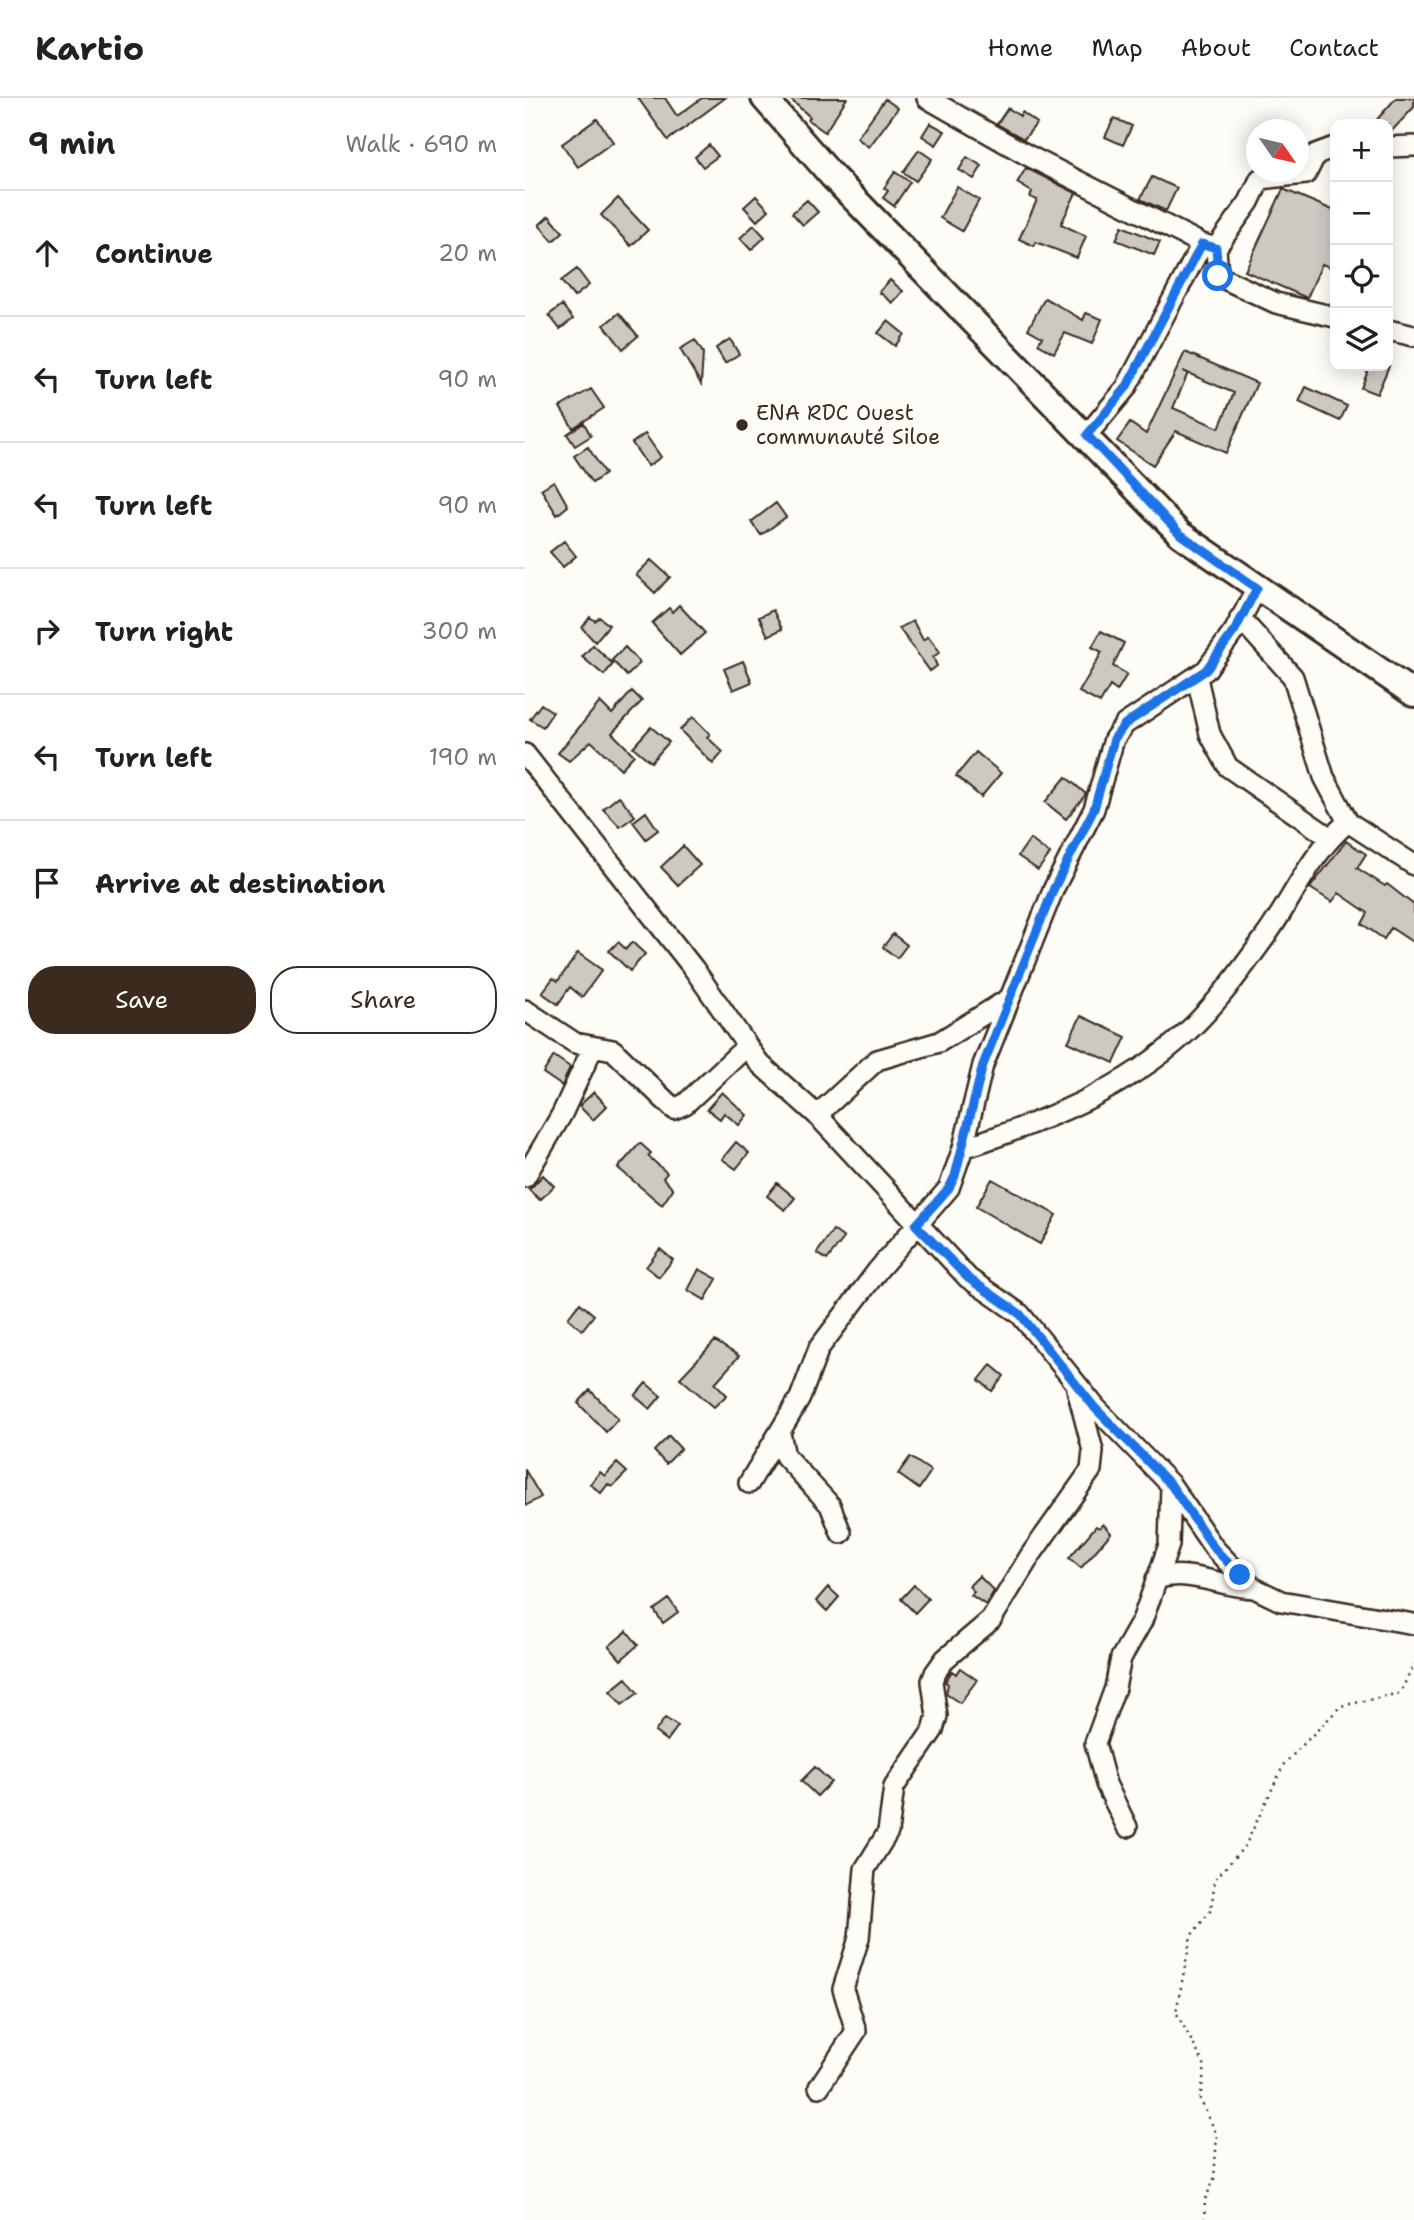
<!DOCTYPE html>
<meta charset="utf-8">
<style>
:root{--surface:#fff;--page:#f6f6f6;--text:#202124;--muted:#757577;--line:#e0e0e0;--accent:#3b2a1e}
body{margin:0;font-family:"Shantell Sans",sans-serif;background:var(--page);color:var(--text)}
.controls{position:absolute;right:21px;top:21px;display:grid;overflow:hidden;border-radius:14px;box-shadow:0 4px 18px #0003}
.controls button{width:63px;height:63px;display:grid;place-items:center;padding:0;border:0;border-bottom:2px solid var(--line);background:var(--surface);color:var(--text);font:35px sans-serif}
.compass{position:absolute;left:721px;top:21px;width:63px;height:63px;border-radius:50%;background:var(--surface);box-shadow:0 4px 18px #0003;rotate:124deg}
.stop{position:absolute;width:21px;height:21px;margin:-16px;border:5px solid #1a73e8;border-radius:50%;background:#fff}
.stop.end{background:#1a73e8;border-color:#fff;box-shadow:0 2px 7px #0008}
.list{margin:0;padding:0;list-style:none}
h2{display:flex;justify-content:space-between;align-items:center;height:91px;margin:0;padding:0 28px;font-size:30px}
h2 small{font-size:23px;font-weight:400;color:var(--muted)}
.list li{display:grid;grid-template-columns:46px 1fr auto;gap:21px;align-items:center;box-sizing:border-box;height:126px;padding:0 28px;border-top:2px solid var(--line)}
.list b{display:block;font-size:26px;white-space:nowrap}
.list em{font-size:23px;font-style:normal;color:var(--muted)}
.actions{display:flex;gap:14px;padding:21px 28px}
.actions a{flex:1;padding:16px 0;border:2px solid var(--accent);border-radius:28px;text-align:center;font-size:24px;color:var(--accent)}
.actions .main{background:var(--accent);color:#fff}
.icon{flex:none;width:38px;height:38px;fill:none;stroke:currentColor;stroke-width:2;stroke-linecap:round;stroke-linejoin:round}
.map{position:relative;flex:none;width:889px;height:2122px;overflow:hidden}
header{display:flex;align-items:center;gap:42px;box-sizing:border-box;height:98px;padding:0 35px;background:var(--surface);border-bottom:2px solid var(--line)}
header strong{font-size:33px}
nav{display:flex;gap:38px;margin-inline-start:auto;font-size:24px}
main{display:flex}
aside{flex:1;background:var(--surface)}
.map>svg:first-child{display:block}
.building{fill:#cdc8c2;stroke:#3b2a1e;stroke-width:2;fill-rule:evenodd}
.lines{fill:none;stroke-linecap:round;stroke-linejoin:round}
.minor-casing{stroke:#3b2a1e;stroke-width:24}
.major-casing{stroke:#3b2a1e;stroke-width:30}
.path{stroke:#3b2a1e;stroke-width:2.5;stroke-dasharray:2 5;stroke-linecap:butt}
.minor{stroke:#fdfcf7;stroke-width:19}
.major{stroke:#fdfcf7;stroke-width:24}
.route{stroke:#1a73e8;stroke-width:9}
.poi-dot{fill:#3b2a1e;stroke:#fdfcf7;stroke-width:2.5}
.labels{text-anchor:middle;stroke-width:5;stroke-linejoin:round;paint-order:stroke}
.poi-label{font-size:21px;fill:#3b2a1e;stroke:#fdfcf7;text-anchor:start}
</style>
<header>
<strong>Kartio</strong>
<nav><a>Home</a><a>Map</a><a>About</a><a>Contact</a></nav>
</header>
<main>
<aside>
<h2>9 min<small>Walk · 690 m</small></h2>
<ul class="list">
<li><svg class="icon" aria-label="ahead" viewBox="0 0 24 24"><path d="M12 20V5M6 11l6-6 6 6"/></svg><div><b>Continue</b></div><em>20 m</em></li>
<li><svg class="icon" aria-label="left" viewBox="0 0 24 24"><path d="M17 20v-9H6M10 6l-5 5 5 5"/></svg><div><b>Turn left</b></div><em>90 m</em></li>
<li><svg class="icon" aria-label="left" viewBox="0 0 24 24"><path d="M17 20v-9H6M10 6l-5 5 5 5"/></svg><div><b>Turn left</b></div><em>90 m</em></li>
<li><svg class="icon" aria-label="right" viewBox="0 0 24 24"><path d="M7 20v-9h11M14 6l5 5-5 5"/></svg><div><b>Turn right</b></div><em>300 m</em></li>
<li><svg class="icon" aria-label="left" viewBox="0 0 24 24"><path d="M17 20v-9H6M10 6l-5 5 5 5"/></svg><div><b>Turn left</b></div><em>190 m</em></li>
<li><svg class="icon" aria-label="arrive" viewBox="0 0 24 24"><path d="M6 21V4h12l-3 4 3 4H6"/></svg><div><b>Arrive at destination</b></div></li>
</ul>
<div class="actions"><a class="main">Save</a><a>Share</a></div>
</aside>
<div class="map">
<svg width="889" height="2122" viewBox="0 0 889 2122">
<rect width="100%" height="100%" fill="#fdfcf7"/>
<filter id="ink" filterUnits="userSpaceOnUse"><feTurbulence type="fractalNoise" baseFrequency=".0143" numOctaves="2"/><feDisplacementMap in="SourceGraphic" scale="14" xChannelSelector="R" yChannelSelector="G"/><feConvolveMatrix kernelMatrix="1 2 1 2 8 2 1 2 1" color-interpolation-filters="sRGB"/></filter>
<g filter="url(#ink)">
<path class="building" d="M 113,0 L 140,0 L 152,18 L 177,0 L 200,0 L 143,42 Z
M 264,0 L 322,0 L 300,34 L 283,22 L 285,19 Z
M 871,0 L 889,0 L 889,9 L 863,37 L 863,26 L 848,26 Z
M 360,1 L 373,10 L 344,49 L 332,40 Z
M 483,10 L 495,18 L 497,14 L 512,25 L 499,41 L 472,26 Z
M 589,20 L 607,28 L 598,47 L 580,39 Z
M 72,21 L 88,44 L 53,69 L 37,46 Z
M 405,25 L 420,33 L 411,47 L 397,38 Z
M 184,47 L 193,58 L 178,69 L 170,59 Z
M 394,52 L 407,61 L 391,83 L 378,74 Z
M 442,59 L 457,68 L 449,81 L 434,72 Z
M 501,70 L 551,95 L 536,126 L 561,138 L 552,160 L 511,144 L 509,148 L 494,141 L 512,102 L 505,99 L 507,94 L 492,85 Z
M 370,74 L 385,84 L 369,108 L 358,100 L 363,93 L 359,90 Z
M 627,79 L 652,90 L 641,113 L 615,101 Z
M 432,89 L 454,102 L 437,133 L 415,120 Z
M 758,91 L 810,113 L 810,171 L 797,166 L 782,200 L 720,173 Z
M 231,98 L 244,112 L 232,123 L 219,109 Z
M 93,100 L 123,132 L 106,148 L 76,117 Z
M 282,102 L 293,114 L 278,127 L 267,115 Z
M 24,118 L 38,134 L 28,143 L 14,127 Z
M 229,127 L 240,139 L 226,152 L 215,140 Z
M 597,128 L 635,144 L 629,157 L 591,142 Z
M 52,171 L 64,187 L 49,199 L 36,183 Z
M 365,182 L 378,193 L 368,205 L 354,194 Z
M 520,200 L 558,222 L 561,215 L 577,221 L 567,246 L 540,235 L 529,255 L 513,246 L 517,239 L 503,231 Z
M 37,207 L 48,221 L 35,231 L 24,217 Z
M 94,215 L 113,238 L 98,251 L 79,227 Z
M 363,223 L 379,236 L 370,248 L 353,235 Z
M 205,241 L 214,256 L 200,265 L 191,250 Z
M 170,242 L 178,255 L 176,286 L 155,251 Z
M 660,254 L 732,285 L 701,355 L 651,333 L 628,367 L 592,343 L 605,325 L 621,336 ZM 658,273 L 709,295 L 694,330 L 648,310 L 663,275 Z
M 845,268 L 864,268 L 852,296 L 836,290 Z
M 781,289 L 822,308 L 815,323 L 774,304 Z
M 66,291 L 79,310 L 48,330 L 35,309 Z
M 59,325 L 66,338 L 50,348 L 42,336 Z
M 120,336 L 136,359 L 123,368 L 107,345 Z
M 63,349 L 80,376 L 67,385 L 49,358 Z
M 29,383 L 43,408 L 32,417 L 16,391 Z
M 251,405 L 261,419 L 236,437 L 226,424 Z
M 39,443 L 51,458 L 38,469 L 25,454 Z
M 126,462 L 145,479 L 130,495 L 111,477 Z
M 154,507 L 180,535 L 155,557 L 127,525 L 144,510 L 147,514 Z
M 248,512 L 257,531 L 243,538 L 234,519 Z
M 65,519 L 70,523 L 74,519 L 84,527 L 70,544 L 57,530 Z
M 388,523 L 398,542 L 403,538 L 415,554 L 408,559 L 412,568 L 405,573 L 374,530 Z
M 576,533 L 599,545 L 588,568 L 602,576 L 592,593 L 585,588 L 575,605 L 554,594 L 577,554 L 567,549 Z
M 68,547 L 88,566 L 79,577 L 57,559 Z
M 100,549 L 115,565 L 102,578 L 87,562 Z
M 218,563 L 227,584 L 208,592 L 199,571 Z
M 107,593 L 117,603 L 87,635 L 109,657 L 96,671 L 66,643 L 44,663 L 33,655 L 75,604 L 87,616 Z
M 16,606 L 28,614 L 18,629 L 5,621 Z
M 168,619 L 185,636 L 182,639 L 198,654 L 188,666 L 155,632 Z
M 126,629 L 144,644 L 126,664 L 108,649 Z
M 451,654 L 476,675 L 456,699 L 431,678 Z
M 541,679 L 561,696 L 541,721 L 520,704 Z
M 94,698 L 110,718 L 95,729 L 78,711 Z
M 121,714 L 133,732 L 121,741 L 108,724 Z
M 505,741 L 525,756 L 513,772 L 493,758 Z
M 821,743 L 841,756 L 832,770 L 860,788 L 862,786 L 889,807 L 889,845 L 866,830 L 859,841 L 837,826 L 843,815 L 814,795 L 807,804 L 785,790 Z
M 158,748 L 175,767 L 153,787 L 136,769 Z
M 368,836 L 382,847 L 372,860 L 358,849 Z
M 93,844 L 101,851 L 107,844 L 120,856 L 105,873 L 84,853 Z
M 53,855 L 77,872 L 57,899 L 45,889 L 33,906 L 17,895 L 28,880 L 33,883 Z
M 556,918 L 601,939 L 589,965 L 543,944 Z
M 29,958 L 45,969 L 37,988 L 18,975 Z
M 69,994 L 82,1008 L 68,1022 L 54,1008 Z
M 197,994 L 222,1017 L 214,1027 L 199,1015 L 195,1021 L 182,1011 Z
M 211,1044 L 224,1055 L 211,1071 L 197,1061 Z
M 115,1045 L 126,1055 L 123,1058 L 142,1075 L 138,1080 L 148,1091 L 137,1107 L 93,1070 Z
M 18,1077 L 29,1088 L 15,1102 L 4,1092 Z
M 467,1081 L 531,1117 L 515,1146 L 451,1109 Z
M 252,1085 L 270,1100 L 260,1112 L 242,1098 Z
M 308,1132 L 319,1140 L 302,1162 L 292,1155 Z
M 135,1151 L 148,1162 L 134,1179 L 121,1169 Z
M 174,1171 L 192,1181 L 180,1202 L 163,1192 Z
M 55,1205 L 69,1217 L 57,1232 L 43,1220 Z
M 190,1243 L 214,1258 L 190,1285 L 202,1297 L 189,1309 L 155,1280 Z
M 466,1267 L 479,1278 L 467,1293 L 454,1282 Z
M 121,1285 L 136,1298 L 125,1311 L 110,1298 Z
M 65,1292 L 93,1321 L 81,1334 L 53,1305 Z
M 144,1338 L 156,1351 L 141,1366 L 129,1353 Z
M 385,1359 L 406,1373 L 394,1391 L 373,1376 Z
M 92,1365 L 102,1374 L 87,1389 L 83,1386 L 76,1395 L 65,1386 L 75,1374 L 80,1378 Z
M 0,1372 L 16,1399 L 0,1408 Z
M 578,1426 L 586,1435 L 556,1470 L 544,1460 L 571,1428 L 574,1430 Z
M 454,1478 L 469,1493 L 461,1507 L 446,1497 L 449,1494 L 444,1488 Z
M 389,1487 L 403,1501 L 390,1515 L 376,1501 Z
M 303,1489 L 314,1499 L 302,1513 L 291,1503 Z
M 144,1501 L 153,1514 L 138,1525 L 129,1512 Z
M 102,1533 L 113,1547 L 96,1562 L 84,1548 Z
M 435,1570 L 452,1582 L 435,1605 L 421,1596 L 423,1586 L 420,1584 L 427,1573 L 431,1576 Z
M 101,1580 L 113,1595 L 97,1607 L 85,1593 Z
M 140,1620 L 153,1628 L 142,1643 L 130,1634 Z
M 290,1669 L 306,1684 L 292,1698 L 276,1683 Z"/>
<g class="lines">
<g class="minor-casing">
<path id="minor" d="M 402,0 L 502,57 L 677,146 L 691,150 L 693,178 L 751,205 L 810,219
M 863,49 L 889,48
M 691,150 L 724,104 L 735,81 L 781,76 L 791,56 L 810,49
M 863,232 L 889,238
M 562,337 L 601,290 L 677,146
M 715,520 L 768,579 L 799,679 L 823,724 L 889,767
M 672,580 L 685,636 L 703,669 L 804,739
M 0,656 L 169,871 L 234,965 L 292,1017 L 443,1180 L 495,1216 L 571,1310 L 646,1387 L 689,1450 L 715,1477 L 729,1490 L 756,1503 L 889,1526
M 0,912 L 50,945 L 88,952 L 149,1011 L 160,1006 L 221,949
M 292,1017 L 352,962 L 414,944 L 485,900 L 529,790 L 569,711 L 589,641 L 600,626 L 681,572 L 710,532 L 732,490
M 438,1050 C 518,1024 600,992 662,934 C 691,907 717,871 740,839 C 768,801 785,755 823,724
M 0,1079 L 37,1016 L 68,949
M 255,1335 L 260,1358 L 305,1407 L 316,1435
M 224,1385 L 275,1300 L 294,1250 L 353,1172 L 424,1090 L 438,1050 L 458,967 L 485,900
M 631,1481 C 666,1470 694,1489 729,1490
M 602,1729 L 581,1686 L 570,1645 L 590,1590 L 596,1560 L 617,1523 L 644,1447 L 646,1387
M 294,1989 L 331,1933 L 318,1891 L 334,1840 L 340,1771 L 363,1734 L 369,1689 L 408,1632 L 412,1618 L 407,1583 L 410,1575 L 420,1561 L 466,1522 L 505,1458 L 566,1372 L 568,1353 L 552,1291"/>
</g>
<g class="major-casing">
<path id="major" d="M 239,0 L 307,78 L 655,436 L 889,596"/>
</g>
<path class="path" d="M 679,2122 L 680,2102 L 689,2081 L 692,2037 L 675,2001 L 680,1968 L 651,1914 L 666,1838 L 686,1812 L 690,1781 L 720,1748 L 759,1666 L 816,1608 L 875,1595 L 889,1566"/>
<use href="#minor" class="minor"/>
<use href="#major" class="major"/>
</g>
</g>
<g class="lines" filter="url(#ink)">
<path class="route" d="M 693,178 L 691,150 L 677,146 L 601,290 L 562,337 L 655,436 L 732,490 L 710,532 L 681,572 L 600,626 L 589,641 L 569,711 L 529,790 L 458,967 L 430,1078 L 424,1090 L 391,1127 L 443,1180 L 495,1216 L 570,1310 L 646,1387 L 689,1450 L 715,1477"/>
</g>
<circle class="poi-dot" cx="217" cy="327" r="7"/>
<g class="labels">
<g class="poi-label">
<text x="231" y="322">ENA RDC Ouest<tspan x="231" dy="24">communauté Siloe</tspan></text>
</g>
</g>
</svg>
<div class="controls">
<button>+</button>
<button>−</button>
<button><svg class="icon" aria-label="locate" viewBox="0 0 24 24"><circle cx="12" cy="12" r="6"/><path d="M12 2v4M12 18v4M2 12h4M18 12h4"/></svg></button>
<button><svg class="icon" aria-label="layers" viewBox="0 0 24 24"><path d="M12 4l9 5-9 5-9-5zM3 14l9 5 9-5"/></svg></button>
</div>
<svg class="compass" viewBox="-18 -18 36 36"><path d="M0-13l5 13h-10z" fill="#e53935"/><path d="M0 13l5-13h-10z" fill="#757577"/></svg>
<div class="stop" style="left:693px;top:178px"></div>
<div class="stop end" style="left:715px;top:1477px"></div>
</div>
</main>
